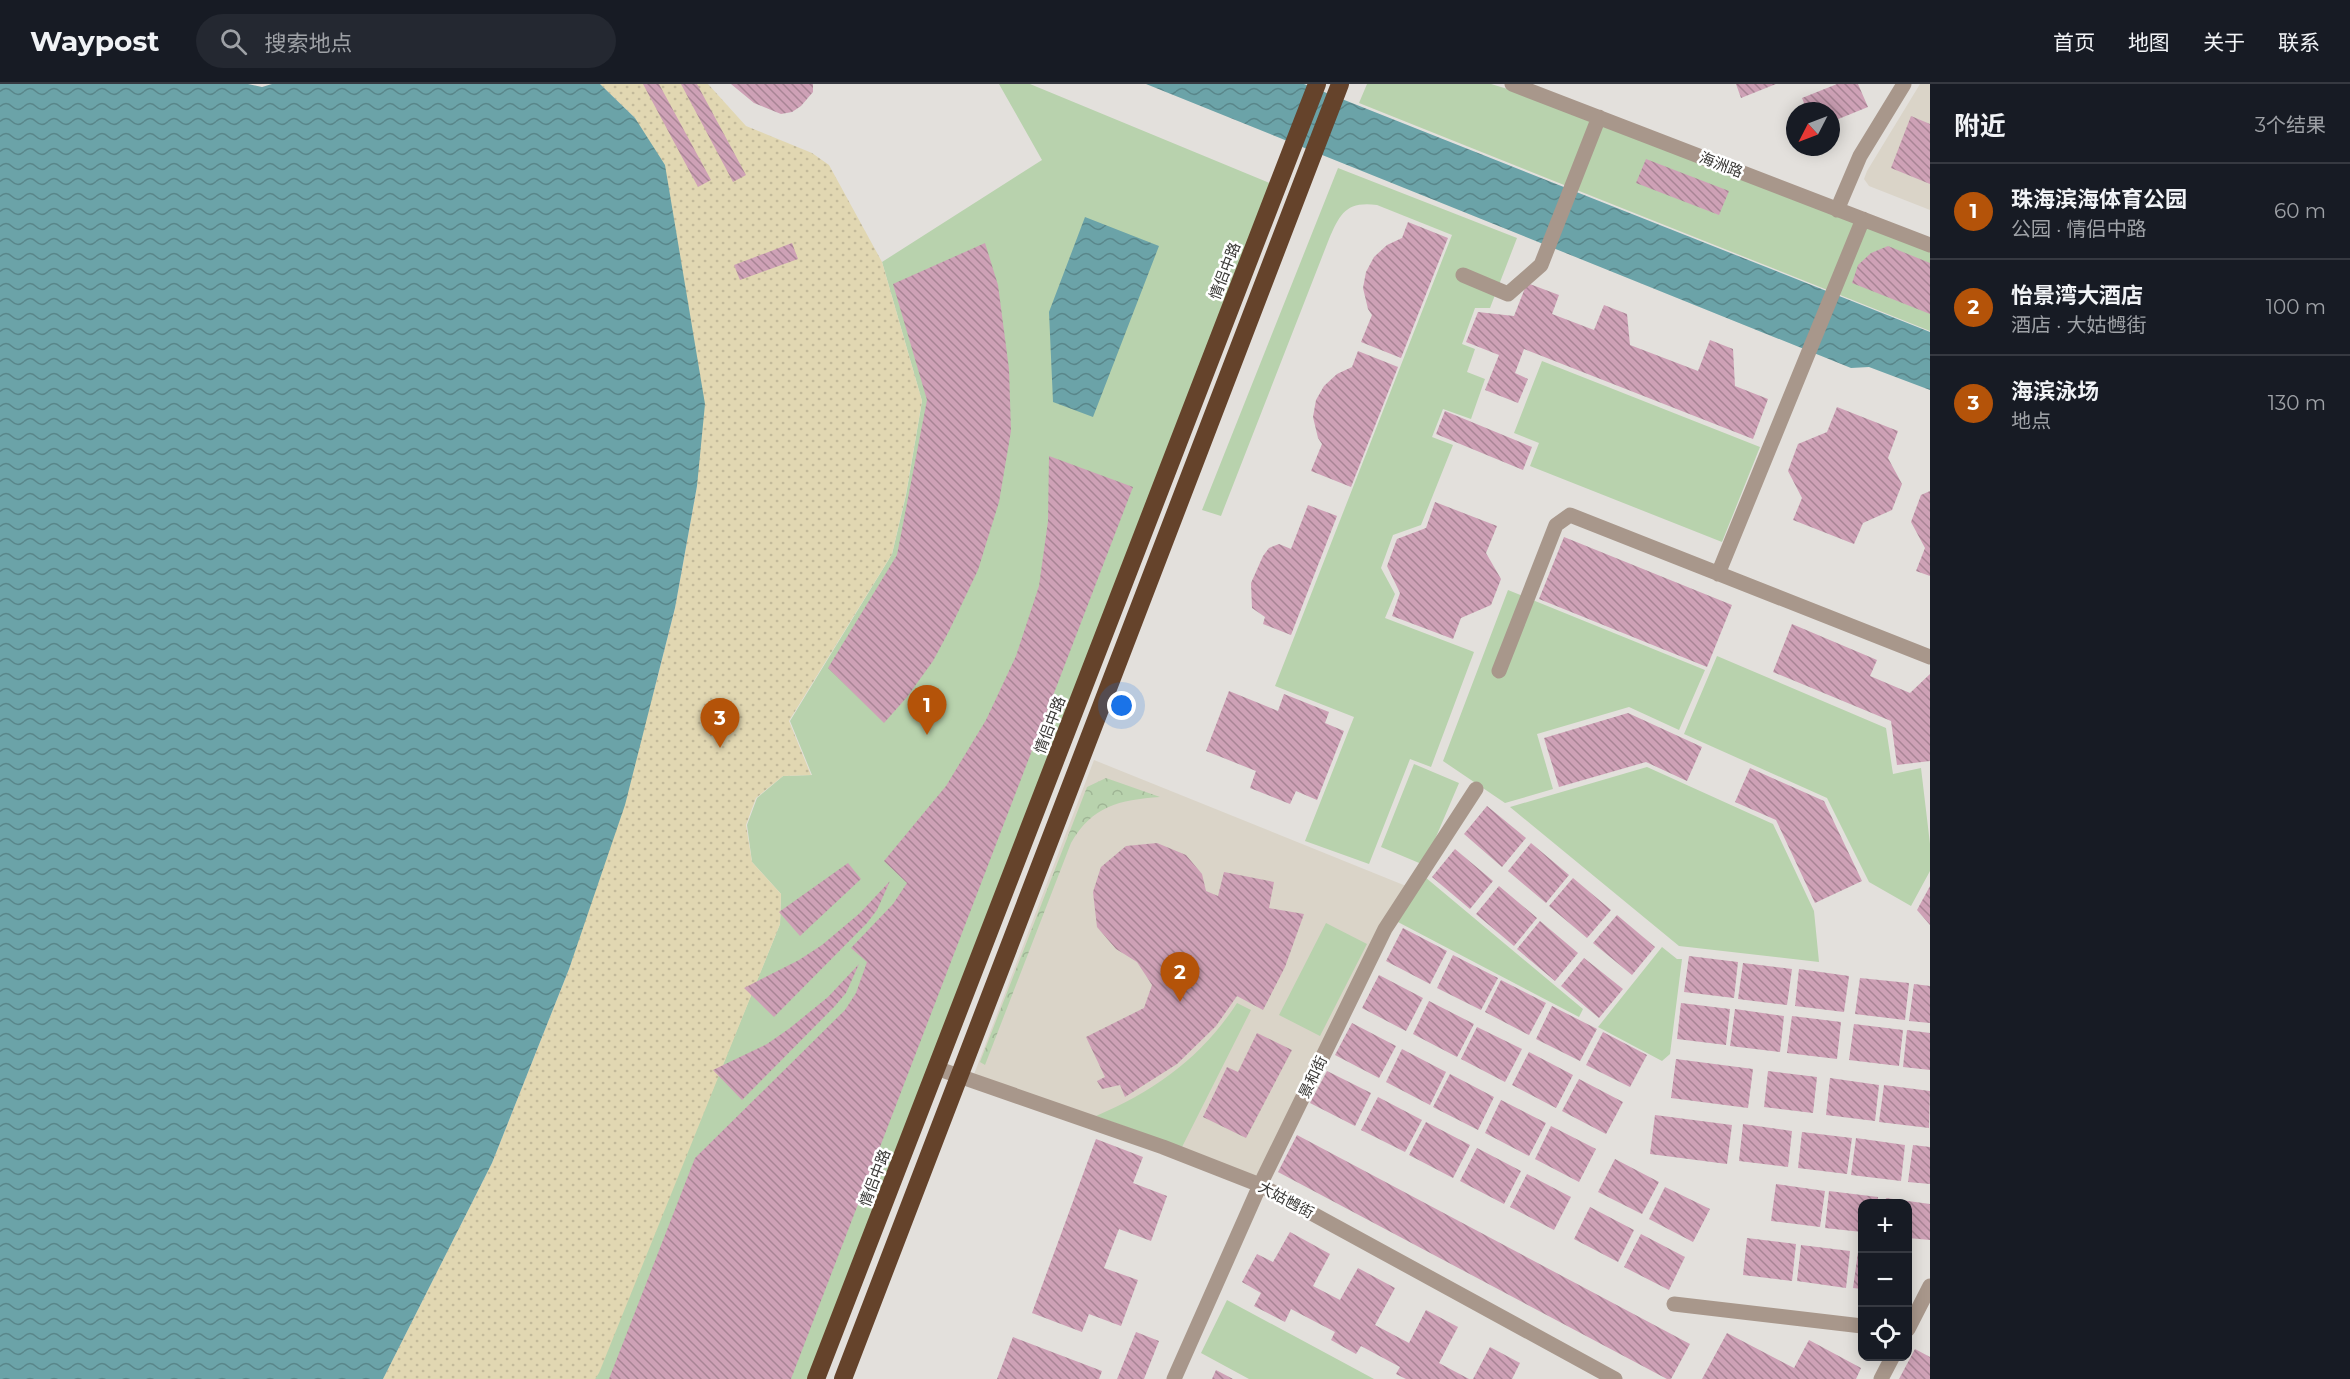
<!DOCTYPE html>
<html lang="zh">
<meta charset="utf-8">
<style>
:root{--surface:#171b24;--page:#242831;--text:#f1f3f6;--muted:#9ea1a6;--line:#363941;--accent:#b45309}
body{margin:0;font-family:Montserrat,"Noto Sans SC",sans-serif;background:var(--page);color:var(--text)}
.controls{position:absolute;right:18px;bottom:18px;display:grid;overflow:hidden;border-radius:12px;box-shadow:0 3px 15px #0003}
.controls button{width:54px;height:54px;display:grid;place-items:center;padding:0;border:0;border-bottom:2px solid var(--line);background:var(--surface);color:var(--text);font:30px sans-serif}
.compass{position:absolute;left:1786px;top:18px;width:54px;height:54px;border-radius:50%;background:var(--surface);box-shadow:0 3px 15px #0003;rotate:228deg}
.you{position:absolute;left:1122px;top:622px;width:21px;height:21px;margin:-15px;border:4px solid #fff;border-radius:50%;background:#1a73e8;box-shadow:0 0 0 9px #1a73e833}
.badge{display:grid;place-items:center;width:39px;height:39px;border-radius:50%;background:var(--accent);color:#fff;font-size:20px;font-weight:700}
.pin{position:absolute;translate:-50% -50px;filter:drop-shadow(0 2px 3px #0008)}
.pin::after{content:'';position:absolute;top:32px;width:21px;height:18px;background:inherit;clip-path:polygon(0 0,100% 0,50% 100%)}
.list{margin:0;padding:0;list-style:none}
h2{display:flex;justify-content:space-between;align-items:center;height:78px;margin:0;padding:0 24px;font-size:26px}
h2 small{font-size:20px;font-weight:400;color:var(--muted)}
.list li{display:grid;grid-template-columns:39px 1fr auto;gap:18px;align-items:center;box-sizing:border-box;height:96px;padding:0 24px;border-top:2px solid var(--line)}
.list b{display:block;font-size:22px;white-space:nowrap}
.list p{margin:0;font-size:20px;white-space:nowrap;color:var(--muted)}
.list em{font-size:20px;font-style:normal;color:var(--muted)}
.icon{flex:none;width:33px;height:33px;fill:none;stroke:currentColor;stroke-width:2;stroke-linecap:round;stroke-linejoin:round}
.map{position:relative;flex:none;width:1930px;height:1295px;overflow:hidden}
header{display:flex;align-items:center;gap:36px;box-sizing:border-box;height:84px;padding:0 30px;background:var(--surface);border-bottom:2px solid var(--line)}
header strong{font-size:28px}
nav{display:flex;gap:33px;margin-inline-start:auto;font-size:21px}
.search{width:420px;height:54px;background:var(--page);display:flex;align-items:center;gap:15px;box-sizing:border-box;padding:0 21px;border-radius:33px;color:var(--muted);font-size:22px}
main{display:flex}
aside{flex:1;background:var(--surface)}
.map>svg:first-child{display:block}
.built{fill:#dad4c8}
.green{fill:#b8d2ad}
.forest{fill:url(#forest-crowns)}
.sand{fill:url(#sand-dots)}
.water{fill:url(#water-waves)}
.building{fill:url(#building-back-hatch)}
.lines{fill:none;stroke-linecap:round;stroke-linejoin:round}
.minor{stroke:#a8978b;stroke-width:15}
.highway{stroke:#65432b;stroke-width:18}
.labels{text-anchor:middle;stroke-width:5;stroke-linejoin:round;paint-order:stroke}
.street-label{font-size:15px;fill:#383735;stroke:#fff}
</style>
<header>
<strong>Waypost</strong>
<div class="search"><svg class="icon" aria-label="search" viewBox="0 0 24 24"><circle cx="10" cy="10" r="6"/><path d="M15 15l6 6"/></svg>搜索地点</div>
<nav><a>首页</a><a>地图</a><a>关于</a><a>联系</a></nav>
</header>
<main>
<div class="map">
<svg width="1930" height="1295" viewBox="0 0 1930 1295">
<defs>
<pattern id="forest-crowns" width="20" height="18" patternUnits="userSpaceOnUse" patternTransform="scale(1.5)"><rect width="20" height="18" fill="#b8d2ad"/><path d="M2 6a3 3 0 1 1 6 0M12 15a3 3 0 1 1 6 0" fill="none" stroke="#9fb595"/></pattern>
<pattern id="sand-dots" width="8" height="8" patternUnits="userSpaceOnUse" patternTransform="scale(1.5)"><rect width="8" height="8" fill="#e1d7b2"/><path d="M2 2h.1M6 6h.1" fill="none" stroke="#c2b99a" stroke-width="1.8" stroke-linecap="round"/></pattern>
<pattern id="water-waves" width="16" height="10" patternUnits="userSpaceOnUse" patternTransform="scale(1.5)"><rect width="16" height="10" fill="#6ba3a8"/><path d="M0 5q4-4 8 0t8 0" fill="none" stroke="#59868a"/></pattern>
<pattern id="building-back-hatch" width="6" height="6" patternUnits="userSpaceOnUse" patternTransform="scale(1.5)"><rect width="6" height="6" fill="#cea1b6"/><path d="M-1 5l2 2M0 0l6 6M5-1l2 2" fill="none" stroke="#a88495"/></pattern>
</defs>
<rect width="100%" height="100%" fill="#e3e0dc"/>
<path class="built" d="M 1920,0 L 1930,0 L 1930,126 L 1869,102 L 1864,95 L 1867,87 Z
M 1094,676 L 1411,804 L 1260,1100 L 973,993 Z"/>
<path class="green" d="M 999,0 L 1030,0 L 1272,100 L 810,1295 L 595,1295 L 780,840 L 781,810 L 752,778 L 747,741 L 757,714 L 783,692 L 812,691 L 790,637 L 892,470 L 906,411 L 922,317 L 882,178 L 1042,76 Z
M 1367,0 L 1491,0 L 1584,28 L 1930,161 L 1930,247 L 1359,19 Z
M 1338,84 L 1517,154 L 1490,224 L 1475,224 L 1462,260 L 1475,265 L 1467,288 L 1485,295 L 1471,335 L 1443,325 L 1432,353 L 1453,361 L 1421,441 L 1393,451 L 1381,484 L 1395,510 L 1385,534 L 1474,568 L 1431,683 L 1410,675 L 1369,780 L 1305,757 L 1354,633 L 1275,602 L 1452,151 L 1377,121 C 1346,117 1340,130 1329,155 L 1221,432 L 1202,426 Z
M 1542,277 L 1760,363 L 1722,458 L 1530,382 L 1539,359 L 1514,349 Z
M 1508,506 L 1705,586 L 1679,646 L 1629,623 L 1537,650 L 1553,705 L 1505,719 L 1443,677 Z
M 1717,572 L 1886,644 L 1893,690 L 1921,684 L 1930,760 L 1930,787 L 1911,822 L 1869,798 L 1827,714 L 1684,650 Z
M 1414,680 L 1459,699 L 1424,781 L 1381,763 Z
M 1647,683 L 1773,740 L 1814,827 L 1819,878 L 1679,862 L 1510,723 Z
M 1425,793 L 1583,925 L 1579,933 L 1396,837 Z
M 1326,839 L 1367,860 L 1320,952 L 1279,931 Z
M 1662,863 L 1677,875 L 1682,875 L 1670,970 L 1662,977 L 1598,943 Z
M 1237,919 L 1251,926 L 1182,1063 L 1096,1032 C 1155,1007 1202,973 1237,919 Z
M 1227,1216 L 1374,1295 L 1249,1295 L 1201,1269 Z"/>
<path class="forest" d="M 1106,694 L 1160,713 C 1119,716 1092,722 1071,759 L 985,981 L 980,978 L 1087,703 Z"/>
<path class="sand" d="M 600,0 L 708,0 L 746,42 L 812,69 L 829,81 L 882,178 L 922,317 L 906,410 L 892,470 L 789,637 L 811,691 L 783,692 L 756,714 L 746,741 L 752,778 L 781,810 L 780,840 L 599,1289 L 595,1295 L 383,1295 L 492,1079 L 569,885 L 655,603 L 675,524 L 697,402 L 635,34 Z"/>
<path class="water" d="M 0,0 L 248,0 L 262,3 L 272,0 L 600,0 L 635,34 L 665,81 L 705,320 L 697,402 L 675,524 L 625,721 L 569,885 L 492,1079 L 383,1295 L 0,1295 Z
M 1146,0 L 1304,0 L 1930,248 L 1930,306 L 1869,283 L 1851,284 Z
M 1085,133 L 1159,162 L 1093,333 L 1053,318 L 1049,228 Z"/>
<path class="building" d="M 643,0 L 659,0 L 711,96 L 698,103 Z
M 681,0 L 697,0 L 746,91 L 733,98 Z
M 731,0 L 813,0 L 813,8 L 801,22 L 792,28 L 781,30 L 754,19 Z
M 1736,0 L 1776,0 L 1741,14 Z
M 1837,0 L 1858,0 L 1868,23 L 1831,38 L 1831,27 L 1807,27 L 1802,14 Z
M 1911,32 L 1930,40 L 1930,100 L 1891,84 Z
M 1646,75 L 1729,107 L 1719,131 L 1636,99 Z
M 1408,138 L 1448,154 L 1401,274 L 1361,258 L 1372,231 L 1368,225 L 1363,204 L 1366,188 L 1374,173 L 1387,161 L 1402,154 Z
M 792,159 L 798,175 L 740,196 L 734,181 Z
M 985,159 L 998,201 L 1009,285 L 1011,347 L 999,418 L 978,486 L 949,547 L 933,577 L 907,613 L 884,639 L 828,584 L 897,471 L 927,316 L 893,200 Z
M 1888,162 L 1930,179 L 1930,230 L 1852,199 L 1858,181 L 1871,169 Z
M 1527,199 L 1559,211 L 1552,230 L 1594,246 L 1604,221 L 1627,230 L 1630,261 L 1698,287 L 1710,256 L 1733,265 L 1735,302 L 1768,315 L 1753,355 L 1524,265 L 1515,289 L 1528,295 L 1518,319 L 1485,306 L 1499,271 L 1466,258 L 1478,228 L 1514,232 Z
M 1358,267 L 1398,283 L 1351,403 L 1311,387 L 1322,360 L 1318,354 L 1313,333 L 1316,316 L 1324,302 L 1337,290 L 1352,283 Z
M 1837,323 L 1898,347 L 1888,374 L 1902,400 L 1892,426 L 1863,439 L 1854,460 L 1793,436 L 1802,414 L 1788,387 L 1798,360 L 1827,348 Z
M 1445,327 L 1532,363 L 1523,386 L 1436,350 Z
M 1049,372 L 1133,403 L 791,1295 L 609,1295 L 695,1074 L 845,926 L 856,909 L 867,878 L 851,864 L 893,820 L 907,799 L 884,777 L 946,702 L 986,636 L 1016,572 L 1039,502 L 1048,437 Z
M 1930,407 L 1930,492 L 1916,487 L 1925,464 L 1911,438 L 1921,411 Z
M 1435,418 L 1497,442 L 1486,469 L 1501,495 L 1491,521 L 1461,534 L 1453,555 L 1392,532 L 1400,509 L 1387,482 L 1397,455 L 1426,444 Z
M 1308,421 L 1337,432 L 1291,551 L 1263,540 L 1265,533 L 1252,524 L 1251,499 L 1263,472 L 1269,464 L 1279,460 L 1291,465 Z
M 1564,453 L 1732,521 L 1707,583 L 1539,515 Z
M 1792,540 L 1877,576 L 1870,592 L 1910,609 L 1930,590 L 1930,677 L 1897,681 L 1891,637 L 1773,588 Z
M 1229,607 L 1278,627 L 1284,610 L 1329,628 L 1325,639 L 1344,647 L 1317,716 L 1296,707 L 1290,720 L 1250,704 L 1256,687 L 1206,667 Z
M 1628,629 L 1702,663 L 1687,697 L 1646,678 L 1559,703 L 1544,654 Z
M 1750,684 L 1824,717 L 1862,797 L 1815,819 L 1776,736 L 1735,718 Z
M 1487,722 L 1526,754 L 1502,783 L 1464,750 Z
M 1157,759 L 1186,771 L 1202,790 L 1206,807 L 1218,812 L 1224,788 L 1274,798 L 1269,824 L 1304,830 L 1285,883 L 1263,926 L 1237,912 L 1216,942 L 1177,980 L 1125,1013 L 1120,1001 L 1102,1005 L 1097,997 L 1105,993 L 1086,953 L 1144,924 L 1152,901 L 1137,878 L 1116,865 L 1097,843 L 1093,808 L 1101,783 L 1126,762 Z
M 1531,759 L 1569,791 L 1546,819 L 1508,787 Z
M 1455,765 L 1493,797 L 1470,825 L 1432,793 Z
M 848,779 L 861,795 L 800,852 L 779,828 Z
M 1573,794 L 1611,826 L 1587,854 L 1549,822 Z
M 890,797 L 877,826 L 867,839 L 774,933 L 744,904 L 799,876 L 822,861 L 860,829 Z
M 1499,802 L 1537,834 L 1514,862 L 1476,830 Z
M 1930,802 L 1930,841 L 1917,826 Z
M 1617,831 L 1655,863 L 1632,891 L 1593,859 Z
M 1540,837 L 1578,869 L 1555,897 L 1517,865 Z
M 1403,844 L 1447,867 L 1430,900 L 1386,877 Z
M 1453,871 L 1498,894 L 1481,926 L 1437,904 Z
M 1689,872 L 1738,878 L 1734,914 L 1684,908 Z
M 1584,874 L 1623,905 L 1599,934 L 1561,902 Z
M 1743,879 L 1792,885 L 1787,921 L 1738,915 Z
M 859,880 L 846,909 L 835,922 L 742,1016 L 713,986 L 767,960 L 790,944 L 828,913 Z
M 1799,885 L 1849,892 L 1844,928 L 1795,922 Z
M 1379,891 L 1423,914 L 1406,947 L 1362,924 Z
M 1860,894 L 1909,899 L 1905,936 L 1855,930 Z
M 1501,896 L 1546,919 L 1529,951 L 1485,928 Z
M 1914,900 L 1930,902 L 1930,939 L 1909,937 Z
M 1429,917 L 1474,940 L 1457,973 L 1413,950 Z
M 1681,919 L 1730,925 L 1726,961 L 1677,955 Z
M 1552,922 L 1597,945 L 1580,977 L 1536,955 Z
M 1735,925 L 1784,932 L 1780,968 L 1730,962 Z
M 1792,932 L 1841,938 L 1837,975 L 1787,969 Z
M 1352,939 L 1396,962 L 1379,994 L 1335,971 Z
M 1854,940 L 1903,946 L 1899,982 L 1849,976 Z
M 1477,943 L 1522,965 L 1505,998 L 1461,975 Z
M 1907,946 L 1930,949 L 1930,986 L 1903,983 Z
M 1603,948 L 1647,971 L 1630,1003 L 1586,981 Z
M 1257,949 L 1292,966 L 1246,1054 L 1203,1033 L 1227,983 L 1238,988 Z
M 1402,965 L 1446,988 L 1430,1021 L 1386,998 Z
M 1529,968 L 1573,991 L 1556,1024 L 1512,1001 Z
M 1676,975 L 1753,985 L 1748,1024 L 1671,1014 Z
M 1327,987 L 1371,1009 L 1355,1042 L 1310,1019 Z
M 1768,987 L 1817,993 L 1813,1029 L 1764,1023 Z
M 1450,990 L 1494,1013 L 1478,1046 L 1433,1023 Z
M 1830,994 L 1879,1001 L 1875,1037 L 1826,1031 Z
M 1579,995 L 1623,1018 L 1606,1050 L 1562,1027 Z
M 1884,1001 L 1930,1007 L 1929,1044 L 1879,1038 Z
M 1378,1013 L 1422,1036 L 1405,1068 L 1361,1046 Z
M 1501,1016 L 1546,1039 L 1529,1072 L 1485,1049 Z
M 1655,1031 L 1732,1041 L 1727,1080 L 1650,1070 Z
M 1426,1038 L 1470,1061 L 1453,1094 L 1409,1071 Z
M 1743,1040 L 1792,1047 L 1788,1083 L 1739,1077 Z
M 1551,1042 L 1596,1065 L 1579,1098 L 1535,1075 Z
M 1802,1048 L 1852,1054 L 1847,1090 L 1798,1084 Z
M 1297,1051 L 1690,1260 L 1671,1295 L 1667,1295 L 1278,1088 Z
M 1856,1054 L 1905,1061 L 1901,1097 L 1851,1091 Z
M 1096,1055 L 1143,1073 L 1133,1099 L 1167,1112 L 1151,1157 L 1119,1145 L 1104,1184 L 1138,1196 L 1121,1242 L 1089,1230 L 1082,1248 L 1032,1229 Z
M 1913,1061 L 1930,1063 L 1930,1100 L 1908,1098 Z
M 1477,1064 L 1521,1087 L 1504,1120 L 1460,1097 Z
M 1615,1075 L 1659,1098 L 1642,1130 L 1598,1108 Z
M 1527,1090 L 1571,1113 L 1554,1146 L 1510,1123 Z
M 1776,1100 L 1825,1107 L 1820,1143 L 1771,1137 Z
M 1665,1103 L 1710,1125 L 1693,1158 L 1649,1135 Z
M 1829,1107 L 1878,1113 L 1878,1120 L 1862,1120 L 1862,1148 L 1825,1144 Z
M 1886,1114 L 1930,1120 L 1930,1156 L 1908,1154 L 1908,1120 L 1885,1120 Z
M 1590,1123 L 1634,1146 L 1618,1178 L 1574,1155 Z
M 1290,1148 L 1330,1170 L 1313,1202 L 1340,1216 L 1358,1184 L 1395,1204 L 1375,1241 L 1409,1259 L 1426,1226 L 1458,1243 L 1439,1279 L 1469,1295 L 1406,1295 L 1396,1290 L 1400,1283 L 1361,1262 L 1356,1270 L 1331,1256 L 1335,1248 L 1291,1225 L 1285,1238 L 1254,1222 L 1261,1209 L 1242,1198 L 1257,1170 L 1273,1178 Z
M 1641,1150 L 1685,1173 L 1669,1206 L 1624,1183 Z
M 1747,1154 L 1796,1160 L 1792,1197 L 1743,1191 Z
M 1801,1161 L 1850,1167 L 1846,1204 L 1797,1197 Z
M 1858,1168 L 1862,1168 L 1862,1205 L 1853,1204 Z
M 1136,1248 L 1159,1257 L 1144,1295 L 1117,1295 Z
M 1727,1249 L 1794,1284 L 1809,1256 L 1861,1284 L 1856,1295 L 1702,1295 Z
M 1013,1253 L 1102,1287 L 1099,1295 L 997,1295 Z
M 1490,1263 L 1520,1279 L 1512,1295 L 1473,1295 Z
M 1915,1265 L 1930,1273 L 1930,1295 L 1899,1295 Z
M 1216,1286 L 1233,1295 L 1212,1295 Z"/>
<g class="lines">
<path class="minor" d="M 1512,0 L 1930,161
M 1837,126 L 1860,72 L 1904,0
M 1463,191 L 1508,210 L 1541,181 L 1599,33
M 1718,490 L 1863,135
M 1499,587 L 1556,441 L 1570,431 L 1930,573
M 936,984 L 1163,1063 L 1260,1101 L 1615,1295
M 1674,1220 L 1862,1242
M 1908,1245 L 1930,1202
M 1174,1295 L 1260,1101 L 1385,845 L 1476,705
M 1881,1295 L 1893,1272"/>
<path class="highway" d="M 816,1295 L 1317,0
M 843,1295 L 1340,0"/>
</g>
<g class="labels">
<g class="street-label">
<text transform="translate(1721 81) rotate(21)" y="5">海洲路</text>
<text transform="translate(1225 187) rotate(-69)" y="5">情侣中路</text>
<text transform="translate(1050 641) rotate(-69)" y="5">情侣中路</text>
<text transform="translate(1313 993) rotate(-64)" y="5">景和街</text>
<text transform="translate(875 1094) rotate(-69)" y="5">情侣中路</text>
<text transform="translate(1286 1116) rotate(28)" y="5">大姑乸街</text>
</g>
</g>
</svg>
<div class="controls">
<button>+</button>
<button>−</button>
<button><svg class="icon" aria-label="locate" viewBox="0 0 24 24"><circle cx="12" cy="12" r="6"/><path d="M12 2v4M12 18v4M2 12h4M18 12h4"/></svg></button>
</div>
<svg class="compass" viewBox="-18 -18 36 36"><path d="M0-13l5 13h-10z" fill="#e53935"/><path d="M0 13l5-13h-10z" fill="#9ea1a6"/></svg>
<div class="you"></div>
<div class="pin badge" style="left:927px;top:651px">1</div>
<div class="pin badge" style="left:1180px;top:918px">2</div>
<div class="pin badge" style="left:720px;top:664px">3</div>
</div>
<aside>
<h2>附近<small>3个结果</small></h2>
<ul class="list">
<li><span class="badge">1</span><div><b>珠海滨海体育公园</b><p>公园 · 情侣中路</p></div><em>60 m</em></li>
<li><span class="badge">2</span><div><b>怡景湾大酒店</b><p>酒店 · 大姑乸街</p></div><em>100 m</em></li>
<li><span class="badge">3</span><div><b>海滨泳场</b><p>地点</p></div><em>130 m</em></li>
</ul>
</aside>
</main>
